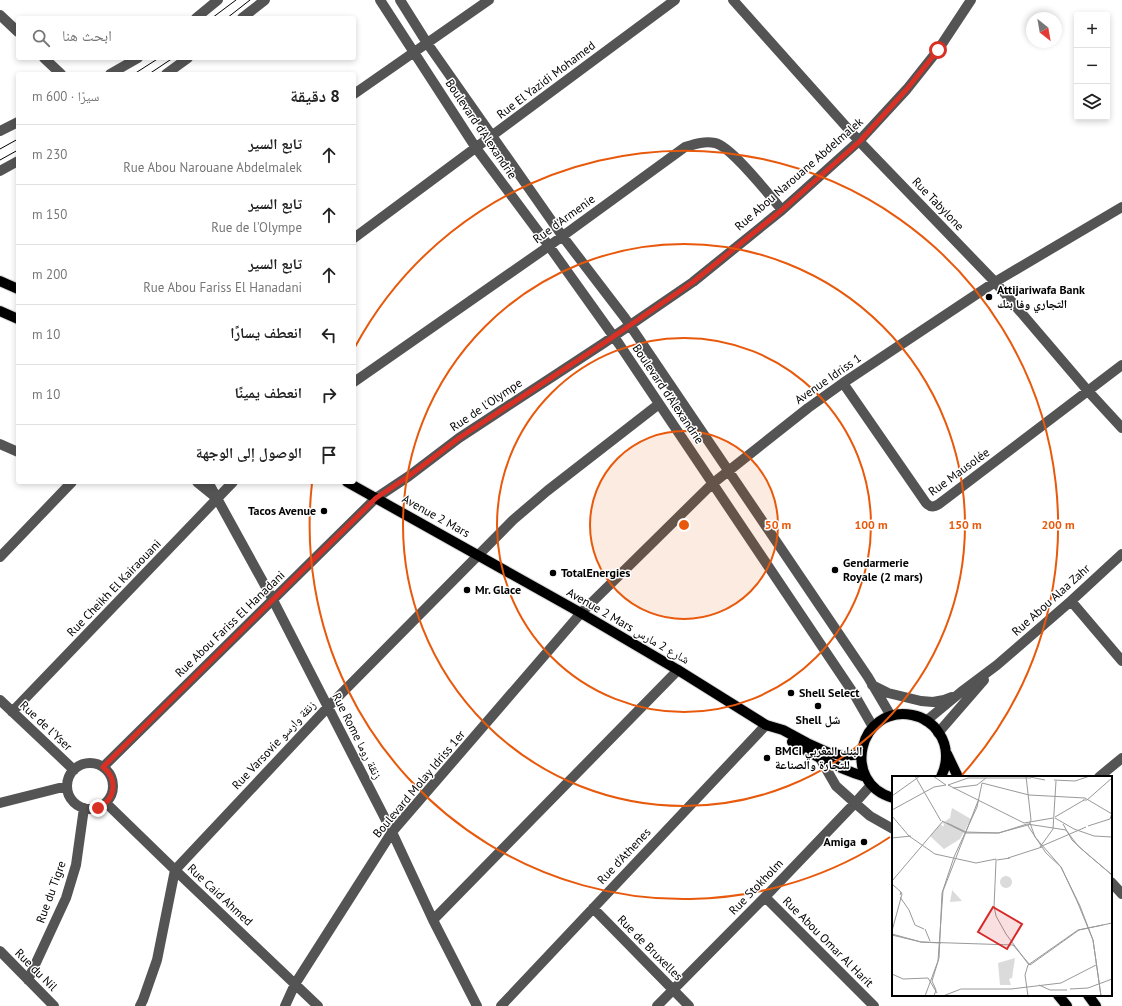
<!DOCTYPE html>
<html lang="ar">
<meta charset="utf-8">
<style>
:root{--surface:#fff;--page:#f6f6f6;--text:#222;--muted:#767676;--line:#e0e0e0}
body{margin:0;font-family:"PT Sans","Noto Naskh Arabic",sans-serif;background:var(--page);color:var(--text);direction:rtl}
.controls{position:absolute;right:12px;top:12px;display:grid;overflow:hidden;border-radius:4px;box-shadow:0 2px 6px #0003}
.controls button{width:36px;height:36px;display:grid;place-items:center;padding:0;border:0;border-bottom:1px solid var(--line);background:var(--surface);color:var(--text);font:20px sans-serif}
.compass{position:absolute;left:1026px;top:12px;width:36px;height:36px;border-radius:50%;background:var(--surface);box-shadow:0 2px 6px #0003;rotate:149deg}
.stop{position:absolute;width:12px;height:12px;margin:-9px;border:3px solid #d93025;border-radius:50%;background:#fff}
.stop.end{background:#d93025;border-color:#fff;box-shadow:0 1px 4px #0008}
.list{margin:0;padding:0;list-style:none}
h2{display:flex;justify-content:space-between;align-items:center;height:52px;margin:0;padding:0 16px;font-size:17px}
h2 small{font-size:13px;font-weight:400;color:var(--muted)}
.list li{display:grid;grid-template-columns:26px 1fr auto;gap:12px;align-items:center;box-sizing:border-box;height:60px;padding:0 16px;border-top:1px solid var(--line)}
.list b{display:block;font-size:15px;white-space:nowrap}
.list p{margin:0;font-size:13px;white-space:nowrap;color:var(--muted)}
.list em{font-size:13px;font-style:normal;color:var(--muted)}
.icon{flex:none;width:22px;height:22px;fill:none;stroke:currentColor;stroke-width:2;stroke-linecap:round;stroke-linejoin:round}
.map{position:relative;flex:none;width:1122px;height:1006px;overflow:hidden;direction:ltr}
.search{position:absolute;background:var(--surface);box-shadow:0 2px 6px #0003;left:16px;top:16px;width:340px;height:44px;display:flex;align-items:center;gap:10px;box-sizing:border-box;padding:0 14px;border-radius:4px;color:var(--muted);font-size:15px}
.panel{position:absolute;background:var(--surface);box-shadow:0 2px 6px #0003;left:16px;top:72px;width:340px;height:412px;border-radius:4px;direction:rtl}
.map>svg:first-child{display:block}
.lines{fill:none;stroke-linecap:round;stroke-linejoin:round}
.major-casing{stroke:#dbdbdb;stroke-width:12}
.minor{stroke:#545454;stroke-width:10}
.major{stroke:#000;stroke-width:10}
.tram{stroke:#000;stroke-width:1}
.route{stroke:#d93025;stroke-width:5}
.ring{fill:none;stroke:#e8590c;stroke-width:2}
.poi-dot{fill:#000;stroke:#fff;stroke-width:1.5}
.labels{text-anchor:middle;stroke-width:3;stroke-linejoin:round;paint-order:stroke}
.street-label{font-size:12px;fill:#000;stroke:#fff}
.poi-label{font-size:12px;font-weight:bold;fill:#000;stroke:#fff;text-anchor:start}
.inset-road{fill:none;stroke:#999;stroke-width:1}
.view{fill:#d62828;fill-opacity:0.15;stroke:#d62828;stroke-width:2}
.inset-edge{fill:none;stroke:#000;stroke-width:2}
.centre{fill:#e8590c;stroke:#fff;stroke-width:2}
.ring-label{font-size:12px;text-anchor:middle;font-weight:bold;fill:#e8590c;stroke:#fff;stroke-width:3;stroke-linejoin:round;paint-order:stroke}
</style>
<div class="map">
<svg width="1122" height="1006" viewBox="0 0 1122 1006">
<rect width="100%" height="100%" fill="#fff"/>
<g class="lines">
<g class="major-casing">
<path id="major" d="M 0,281 L 18,289
M 0,311 L 18,319
M 347,482 L 581,613 L 678,670 L 766,725 L 783,730 L 807,743 L 827,752 L 844,756 L 861,754
M 792,742 C 816,757 839,769 866,777
M 947,754 L 958,777
M 893,798 C 840,783 859,705 912,715 C 923,717 933,724 939,733 C 948,746 948,763 941,777
M 1058,995 L 1067,1006
M 1088,995 L 1096,1006"/>
</g>
<path class="minor" d="M 380,0 L 476,148 L 549,246 L 619,344 L 854,694 L 873,727
M 400,0 L 427,43 L 563,237 L 625,318 L 868,677 L 891,716
M 733,0 L 859,141 L 995,282 L 1088,391 L 1122,428
M 0,15 L 18,32
M 196,18 L 218,0
M 242,18 L 265,0
M 44,58 L 61,74
M 110,74 L 138,58
M 166,74 L 188,58
M 354,94 L 489,0
M 0,131 L 18,122
M 0,171 L 18,161
M 354,238 L 675,0
M 354,382 L 549,246 L 685,147 C 695,144 704,141 715,143 C 731,146 770,196 782,210
M 843,383 L 926,503 C 931,508 934,507 939,504 L 1122,365
M 0,444 L 18,452
M 197,482 L 213,495
M 208,482 L 273,600 L 392,832 L 433,920 L 477,1006
M 0,557 L 72,482
M 1071,601 L 1122,661
M 872,685 L 888,693 L 921,701 L 933,702 L 944,700 L 952,697
M 0,700 L 74,770
M 12,712 L 233,482
M 926,721 L 961,692 L 997,665 L 1071,601 L 1122,554
M 938,733 L 984,680
M 821,760 L 836,786 L 855,803 L 870,816 L 893,829
M67 786a23 23 0 1 1 46 0a23 23 0 1 1-46 0Z
M 103,767 L 376,498 L 409,476 L 459,438 L 604,343 L 693,282 L 782,210 L 859,141 L 907,89 L 938,50 L 971,0
M 1099,777 L 1122,758
M 0,803 L 67,786
M 106,803 L 175,870 L 318,1006
M 1111,882 L 1122,894
M 765,897 L 874,1006
M 593,908 L 689,1006
M 433,920 L 678,670
M 0,951 L 54,1006
M 28,980 L 66,898 L 76,865 L 84,808
M 140,1006 L 143,1000 L 157,960 L 175,870 L 328,707 L 513,520 L 547,491 L 659,404
M 285,1006 L 295,984 L 392,832 L 581,613 L 712,484 L 808,408 L 843,383 L 995,282 L 1122,207
M 501,1006 L 766,725
M 657,1006 L 765,897 L 855,803 L 871,785"/>
<use href="#major" class="major"/>
<path class="tram" d="M 212,18 L 236,0
M 227,18 L 250,0
M 134,74 L 159,58
M 149,74 L 173,58
M 0,149 L 18,139
M 0,160 L 18,150"/>
</g>
<g class="lines">
<path class="route" d="M 98,808 C 116,799 118,779 103,767 L 376,498 L 409,476 L 459,438 L 604,343 L 693,282 L 782,210 L 860,141 L 907,89 L 938,50"/>
</g>
<circle cx="684" cy="525" r="94" fill="#e8590c" fill-opacity=".12"/>
<g class="ring">
<circle cx="684" cy="525" r="94"/>
<circle cx="684" cy="525" r="187"/>
<circle cx="684" cy="525" r="281"/>
<path d="M890 837A374 374 0 0 1 312 483M355 347A374 374 0 1 1 962 775"/>
</g>
<g class="poi-dot">
<circle cx="989" cy="297" r="4"/>
<circle cx="324" cy="511" r="4"/>
<circle cx="835" cy="570" r="4"/>
<circle cx="553" cy="573" r="4"/>
<circle cx="467" cy="590" r="4"/>
<circle cx="791" cy="693" r="4"/>
<circle cx="818" cy="706" r="4"/>
<circle cx="767" cy="758" r="4"/>
<circle cx="864" cy="842" r="4"/>
</g>
<g class="labels">
<g class="street-label">
<text transform="translate(546 80) rotate(-37)" y="4">Rue El Yazidi Mohamed</text>
<text transform="translate(481 129) rotate(56)" y="4">Boulevard d'Alexandrie</text>
<text transform="translate(799 174) rotate(-41)" y="4">Rue Abou Narouane Abdelmalek</text>
<text transform="translate(938 204) rotate(46)" y="4">Rue Tabylone</text>
<text transform="translate(564 219) rotate(-36)" y="4">Rue d'Armenie</text>
<text transform="translate(828 379) rotate(-35)" y="4">Avenue Idriss 1</text>
<text transform="translate(668 394) rotate(56)" y="4">Boulevard d'Alexandrie</text>
<text transform="translate(486 405) rotate(-34)" y="4">Rue de l'Olympe</text>
<text transform="translate(959 472) rotate(-36)" y="4">Rue Mausolée</text>
<text transform="translate(436 516) rotate(29)" y="4">Avenue 2 Mars</text>
<text transform="translate(114 588) rotate(-46)" y="4">Rue Cheikh El Kairaouani</text>
<text transform="translate(1051 600) rotate(-42)" y="4">Rue Abou Alaa Zahr</text>
<text transform="translate(230 624) rotate(-44)" y="4">Rue Abou Fariss El Hanadani</text>
<text transform="translate(628 626) rotate(30)" y="4">Avenue 2 Mars شارع 2 مارس</text>
<text transform="translate(46 726) rotate(43)" y="4">Rue de l'Yser</text>
<text transform="translate(357 736) rotate(63)" y="4">Rue Rome زنقة روما</text>
<text transform="translate(274 745) rotate(-47)" y="4">Rue Varsovie زنقة وارسو</text>
<text transform="translate(419 784) rotate(-50)" y="4">Boulevard Molay Idriss 1er</text>
<text transform="translate(624 856) rotate(-47)" y="4">Rue d'Athenes</text>
<text transform="translate(756 887) rotate(-46)" y="4">Rue Stokholm</text>
<text transform="translate(51 892) rotate(-70)" y="4">Rue du Tigre</text>
<text transform="translate(220 895) rotate(43)" y="4">Rue Caid Ahmed</text>
<text transform="translate(828 942) rotate(45)" y="4">Rue Abou Omar Al Harit</text>
<text transform="translate(650 948) rotate(45)" y="4">Rue de Bruxelles</text>
<text transform="translate(36 970) rotate(45)" y="4">Rue du Nil</text>
</g>
<g class="poi-label">
<text x="997" y="294">Attijariwafa Bank<tspan x="997" dy="14">التجاري وفا بنك</tspan></text>
<text x="316" y="515" text-anchor="end">Tacos Avenue</text>
<text x="843" y="567">Gendarmerie<tspan x="843" dy="14">Royale (2 mars)</tspan></text>
<text x="561" y="577">TotalEnergies</text>
<text x="475" y="594">Mr. Glace</text>
<text x="799" y="697">Shell Select</text>
<text x="818" y="724" text-anchor="middle">Shell شل</text>
<text x="775" y="755">BMCI البنك المغربي<tspan x="775" dy="14">للتجارة والصناعة</tspan></text>
<text x="856" y="846" text-anchor="end">Amiga</text>
</g>
</g>
<g transform="translate(892 776)">
<rect width="220" height="220" fill="#fff"/>
<path d="M 60,32 L 79,43 L 68,63 L 52,73 L 38,60 L 49,48 L 51,51 L 52,48 L 50,47 L 58,42 ZM108 106a6 6 0 1 1 12 0a6 6 0 1 1-12 0ZM 61,110 L 60,114 L 70,125 L 58,126 ZM 123,182 L 120,202 L 117,203 L 119,209 L 108,209 L 106,187 Z" fill="#dbdbdb"/>
<path class="inset-road" d="M 23,0 L 49,45M 41,0 L 54,9M 134,0 L 139,44 L 136,50 L 154,77 L 169,91 L 185,125 L 201,164 L 209,220M 138,1 L 153,4M 162,4 L 183,5 L 198,0M 56,9 L 132,47 L 161,42M 56,9 L 76,2 L 139,2M 61,12 L 85,9 L 94,2M 0,20 L 28,0M 191,24 L 195,24 L 220,2M 0,34 L 42,11 L 54,9M 0,40 L 17,60 L 43,78 L 75,85M 163,41 L 192,24M 163,42 L 182,53 L 202,60 L 220,61M 50,45 L 74,57 L 106,57 L 136,49M 55,47 L 74,56 L 107,57 L 135,48 L 174,54 L 186,70 L 220,99M 138,47 L 143,61 L 169,91 L 188,130 L 201,164 L 209,220M 171,48 L 180,64 L 193,76M 196,50 L 218,43 L 220,37M 0,62 L 19,60M 150,70 L 194,51M 148,71 L 161,53 L 164,5M 193,76 L 220,99M 116,82 L 150,71M 105,84 L 118,82M 75,85 L 84,87 L 104,83 L 104,85M 0,105 L 51,45M 0,108 L 9,116M 8,121 L 17,134 L 23,149 L 32,153M 102,130 L 104,140 L 114,158 L 137,189M 102,131 L 104,85M 33,153 L 38,165M 0,155 L 10,118 L 9,116 L 8,119M 0,158 L 29,166 L 49,167M 0,159 L 29,166 L 121,169 L 138,189 L 187,154 L 220,147M 0,198 L 11,203 L 36,202 L 45,217M 147,209 L 158,214 L 175,214M 178,213 L 196,212 L 220,203M 33,220 L 46,185 L 51,115 L 86,25M 42,220 L 44,214 L 40,205 L 47,182 L 50,117 L 62,81 L 85,31 L 90,7 L 137,19 L 193,22 L 220,38M 51,220 L 69,213 L 119,213 L 169,207 L 204,189M 136,220 L 133,199 L 136,189 L 186,154 L 211,149"/>
<path class="view" d="M 101,131 L 130,148 L 115,173 L 86,156 Z"/>
<rect width="220" height="220" class="inset-edge"/>
</g>
<circle cx="684" cy="525" r="6" class="centre"/>
<g class="ring-label">
<text x="778" y="529">50 m</text>
<text x="871" y="529">100 m</text>
<text x="965" y="529">150 m</text>
<text x="1058" y="529">200 m</text>
</g>
</svg>
<div class="controls">
<button>+</button>
<button>−</button>
<button><svg class="icon" aria-label="layers" viewBox="0 0 24 24"><path d="M12 4l9 5-9 5-9-5zM3 14l9 5 9-5"/></svg></button>
</div>
<svg class="compass" viewBox="-18 -18 36 36"><path d="M0-13l5 13h-10z" fill="#e53935"/><path d="M0 13l5-13h-10z" fill="#767676"/></svg>
<div class="stop" style="left:938px;top:50px"></div>
<div class="stop end" style="left:98px;top:808px"></div>
<div class="search"><svg class="icon" aria-label="search" viewBox="0 0 24 24"><circle cx="10" cy="10" r="6"/><path d="M15 15l6 6"/></svg>ابحث هنا</div>
<section class="panel">
<h2>8 دقيقة<small>سيرًا · 600 m</small></h2>
<ul class="list">
<li><svg class="icon" aria-label="ahead" viewBox="0 0 24 24"><path d="M12 20V5M6 11l6-6 6 6"/></svg><div><b>تابع السير</b><p>Rue Abou Narouane Abdelmalek</p></div><em>230 m</em></li>
<li><svg class="icon" aria-label="ahead" viewBox="0 0 24 24"><path d="M12 20V5M6 11l6-6 6 6"/></svg><div><b>تابع السير</b><p>Rue de l'Olympe</p></div><em>150 m</em></li>
<li><svg class="icon" aria-label="ahead" viewBox="0 0 24 24"><path d="M12 20V5M6 11l6-6 6 6"/></svg><div><b>تابع السير</b><p>Rue Abou Fariss El Hanadani</p></div><em>200 m</em></li>
<li><svg class="icon" aria-label="left" viewBox="0 0 24 24"><path d="M17 20v-9H6M10 6l-5 5 5 5"/></svg><div><b>انعطف يسارًا</b></div><em>10 m</em></li>
<li><svg class="icon" aria-label="right" viewBox="0 0 24 24"><path d="M7 20v-9h11M14 6l5 5-5 5"/></svg><div><b>انعطف يمينًا</b></div><em>10 m</em></li>
<li><svg class="icon" aria-label="arrive" viewBox="0 0 24 24"><path d="M6 21V4h12l-3 4 3 4H6"/></svg><div><b>الوصول إلى الوجهة</b></div></li>
</ul>
</section>
</div>
